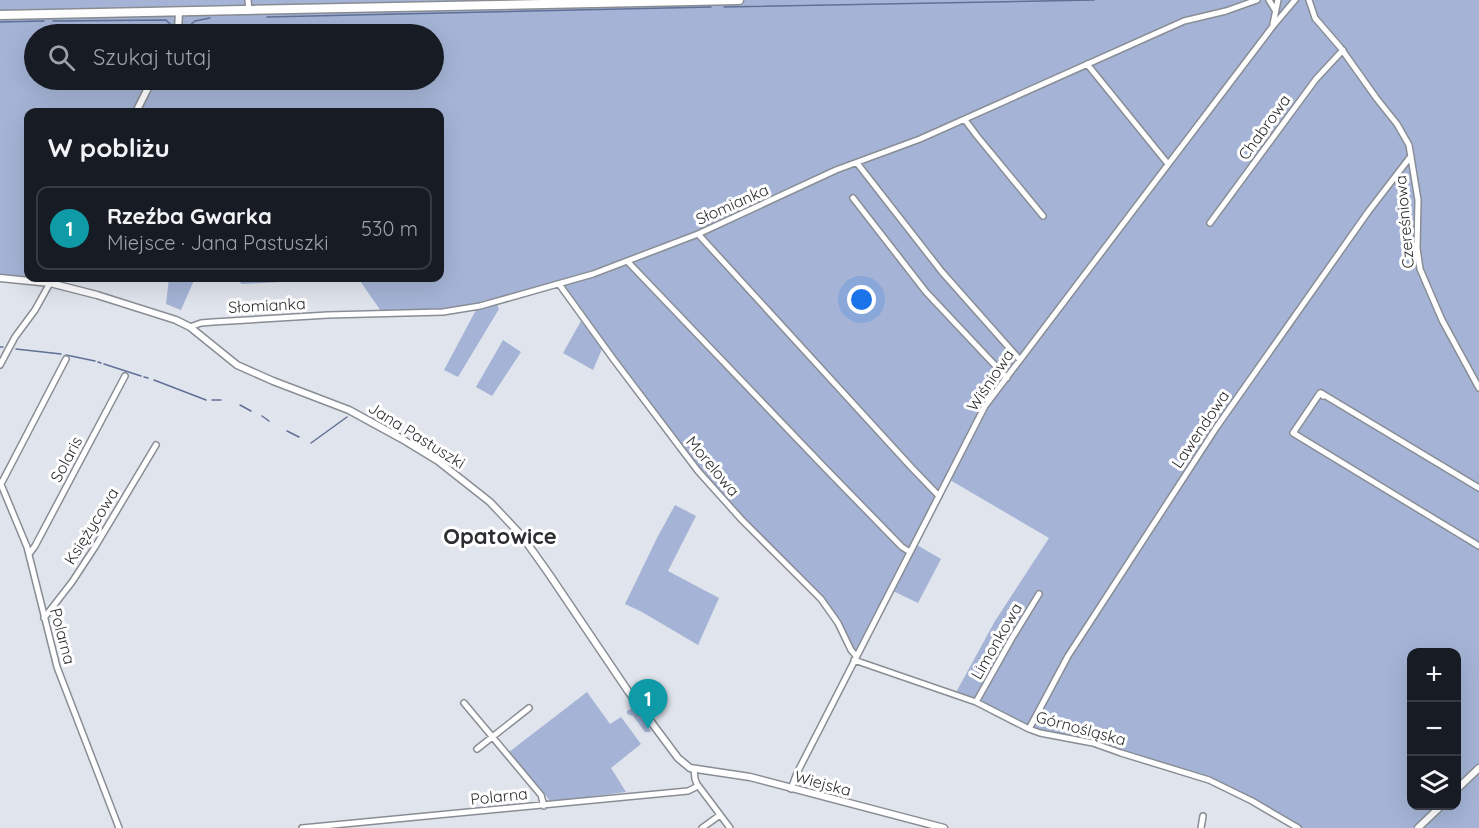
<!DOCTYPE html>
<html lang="pl">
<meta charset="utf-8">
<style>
:root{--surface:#171b24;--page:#242831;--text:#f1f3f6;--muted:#9ea1a6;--line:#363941;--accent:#8c9099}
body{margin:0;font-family:Quicksand,sans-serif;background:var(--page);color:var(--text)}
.controls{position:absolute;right:18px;bottom:18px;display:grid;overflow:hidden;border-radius:12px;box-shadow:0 6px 24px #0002}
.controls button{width:54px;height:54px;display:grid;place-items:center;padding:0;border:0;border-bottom:2px solid var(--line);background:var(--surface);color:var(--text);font:30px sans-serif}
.you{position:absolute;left:862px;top:300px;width:21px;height:21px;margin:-15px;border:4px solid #fff;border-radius:50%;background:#1a73e8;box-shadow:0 0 0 9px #1a73e833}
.badge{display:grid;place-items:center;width:39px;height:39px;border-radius:50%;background:var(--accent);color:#fff;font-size:20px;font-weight:700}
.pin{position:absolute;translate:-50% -50px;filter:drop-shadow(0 2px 3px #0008)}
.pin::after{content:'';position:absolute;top:32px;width:21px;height:18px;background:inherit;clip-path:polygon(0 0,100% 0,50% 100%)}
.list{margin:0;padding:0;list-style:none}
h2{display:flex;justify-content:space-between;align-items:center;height:78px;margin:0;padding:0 24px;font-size:26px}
h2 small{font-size:20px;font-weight:400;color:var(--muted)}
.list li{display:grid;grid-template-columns:39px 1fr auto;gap:18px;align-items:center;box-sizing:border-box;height:84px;margin:0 12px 12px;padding:0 12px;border:2px solid var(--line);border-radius:12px}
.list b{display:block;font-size:22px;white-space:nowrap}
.list p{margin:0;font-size:20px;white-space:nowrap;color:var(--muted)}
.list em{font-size:20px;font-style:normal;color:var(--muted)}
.icon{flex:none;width:33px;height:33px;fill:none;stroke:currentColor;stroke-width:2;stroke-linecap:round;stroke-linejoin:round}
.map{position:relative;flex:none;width:1479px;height:828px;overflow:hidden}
.search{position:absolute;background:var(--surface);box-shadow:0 6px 24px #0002;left:24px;top:24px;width:420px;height:66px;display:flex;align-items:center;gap:15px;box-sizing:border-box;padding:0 21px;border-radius:33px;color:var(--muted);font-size:22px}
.panel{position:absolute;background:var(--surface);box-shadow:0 6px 24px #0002;left:24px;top:108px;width:420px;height:174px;border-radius:12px}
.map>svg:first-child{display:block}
.green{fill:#a5b4d6;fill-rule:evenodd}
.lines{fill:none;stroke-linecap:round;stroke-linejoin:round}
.stream{stroke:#607097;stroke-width:1.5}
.minor-casing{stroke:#898d94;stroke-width:8}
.tertiary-casing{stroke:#898d94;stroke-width:9}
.trunk-casing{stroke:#898d94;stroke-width:11}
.minor{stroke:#fff;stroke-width:5}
.tertiary{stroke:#fff;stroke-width:6}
.trunk{stroke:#fff;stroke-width:8}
.labels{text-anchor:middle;stroke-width:6;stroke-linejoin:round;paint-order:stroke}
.street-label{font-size:16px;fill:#2d2e31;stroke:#fff}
.district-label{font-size:22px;font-weight:bold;fill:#2d2e31;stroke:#fff}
</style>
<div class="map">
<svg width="1479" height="828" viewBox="0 0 1479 828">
<rect width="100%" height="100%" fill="#e0e4ec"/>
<path class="green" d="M 0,0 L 1479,0 L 1479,828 L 1295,828 L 1220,787 L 1085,742 L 1049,736 L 976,703 L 954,696 L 995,621 L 1049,538 L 950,480 L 910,553 L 857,663 L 839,626 L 822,602 L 706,482 L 560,288 L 556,285 L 449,312 L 383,314 L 358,278 L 440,278 L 440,112 L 28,112 L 28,278 L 54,278 L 51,284 L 0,277 ZM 34,34 L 434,34 L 434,80 L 34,80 ZM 1412,652 L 1456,652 L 1456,806 L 1412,806 Z
M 169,278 L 195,278 L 181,310 L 166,304 Z
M 234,278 L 283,278 L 281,282 L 242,284 Z
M 497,304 L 499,309 L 458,377 L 444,370 L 476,310 Z
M 581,321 L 602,349 L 593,370 L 563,353 Z
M 503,340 L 521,352 L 492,396 L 476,387 Z
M 675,505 L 696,516 L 668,571 L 719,598 L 698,645 L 642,612 L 625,604 L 657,538 Z
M 917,545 L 941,559 L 918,603 L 893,591 Z
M 587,692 L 610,724 L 621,717 L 641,744 L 611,768 L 626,792 L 551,802 L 509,752 Z
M 632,708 L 641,717 L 651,731 L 649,732 L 645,732 L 633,716 L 627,714 L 627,711 Z"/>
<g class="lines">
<path class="stream" d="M 724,7 L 1094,0
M 267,17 L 711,7
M 53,21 L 166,20 L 174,28
M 0,22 L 44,21
M 182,32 L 195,21 L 210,18
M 0,347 L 3,347
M 16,349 L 61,354
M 66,355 L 95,361
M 98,362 L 101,363
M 104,364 L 141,376
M 144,377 L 148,378
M 154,380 L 206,400
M 212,400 L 221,400
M 240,405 L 251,411
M 262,416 L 269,421
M 287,431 L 299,437
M 311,443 L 347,417"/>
<g class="minor-casing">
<path id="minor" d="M 248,0 L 249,10
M 1269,0 L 1275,10
M 1309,0 L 1315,18 L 1340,47 L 1377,99 L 1397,124 L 1409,145 L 1418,200 L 1417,248 L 1420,269 L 1442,320 L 1479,388
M 1273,24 L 1278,0
M 1087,64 L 1168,164
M 965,120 L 977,136 L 1043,216
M 857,163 L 942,272 L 1020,360
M 853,198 L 926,292 L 1007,378
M 1210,223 L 1316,79 L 1343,50
M 698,234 L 912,468 L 939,496
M 628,262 L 825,468 L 902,547 L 910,552
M 559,284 L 614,360 L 698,471 L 742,520 L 821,599 L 838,623 L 851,650 L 856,656
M 190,327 L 201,323 L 213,322 L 328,315 L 443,312 L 480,306 L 593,274 L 698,234 L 836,170 L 920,139 L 1184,21 L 1226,11 L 1257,0
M 0,365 L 15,337 L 35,310 L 50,283
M 1321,393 L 1479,488
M 1323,396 L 1320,393 L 1293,433 L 1479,546
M 0,482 L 27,547 L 57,667 L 119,828
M 1,484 L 66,359
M 29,554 L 35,546 L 125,376
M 44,618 L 72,582 L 95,547 L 156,445
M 854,660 L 976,702 L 1029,729 L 1040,733 L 1093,743 L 1121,753 L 1209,780 L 1252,801 L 1298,828
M 976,702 L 1012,638 L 1039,594
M 464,703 L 541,795 L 544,806
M 1029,729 L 1068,656 L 1216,428 L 1368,212 L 1411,156
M 477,749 L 529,708
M 694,769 L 695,779 L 697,784 L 730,828
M 791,789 L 797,773 L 985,406 L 1273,26 L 1295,0
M 302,828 L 688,791 L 698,786
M 702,828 L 720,815
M 1201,828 L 1203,816"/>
</g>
<g class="tertiary-casing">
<path id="tertiary" d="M 176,34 L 178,30 L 179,12
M 136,112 L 152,80
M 0,278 L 50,283 L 97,295 L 176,320 L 190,327 L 237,365 L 273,381 L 349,410 L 402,439 L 438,461 L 490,502 L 522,536 L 549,574 L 628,691 L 678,758 L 690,768 L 750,777 L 944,828
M 1456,790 L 1479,768
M 1418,828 L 1441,806"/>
</g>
<g class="trunk-casing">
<path id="trunk" d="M 0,15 L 739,0"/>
</g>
<use href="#minor" class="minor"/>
<use href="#tertiary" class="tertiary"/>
<use href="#trunk" class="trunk"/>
</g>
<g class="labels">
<g class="street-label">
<text transform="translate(1264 127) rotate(-54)" y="6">Chabrowa</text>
<text transform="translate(732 204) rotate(-24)" y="6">Słomianka</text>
<text transform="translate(1404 222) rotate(-95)" y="6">Czereśniowa</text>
<text transform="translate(267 305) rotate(-3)" y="6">Słomianka</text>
<text transform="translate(990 380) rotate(-56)" y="6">Wiśniowa</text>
<text transform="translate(1200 429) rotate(-56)" y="6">Lawendowa</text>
<text transform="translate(417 435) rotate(32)" y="6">Jana Pastuszki</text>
<text transform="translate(66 459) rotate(-62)" y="6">Solaris</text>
<text transform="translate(713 466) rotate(50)" y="6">Morelowa</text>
<text transform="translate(91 526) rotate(-58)" y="6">Księżycowa</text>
<text transform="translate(63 636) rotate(75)" y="6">Polarna</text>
<text transform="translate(996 641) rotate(-60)" y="6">Limonkowa</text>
<text transform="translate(1081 728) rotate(15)" y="6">Górnośląska</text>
<text transform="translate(823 783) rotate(15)" y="6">Wiejska</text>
<text transform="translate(499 796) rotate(-6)" y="6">Polarna</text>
</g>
<g class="district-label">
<text x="500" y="544">Opatowice</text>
</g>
</g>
</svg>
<div class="controls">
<button>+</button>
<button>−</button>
<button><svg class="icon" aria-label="layers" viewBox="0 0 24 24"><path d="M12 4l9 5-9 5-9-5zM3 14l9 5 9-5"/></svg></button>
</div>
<div class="you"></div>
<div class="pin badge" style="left:648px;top:729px;background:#0f9aa8">1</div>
<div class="search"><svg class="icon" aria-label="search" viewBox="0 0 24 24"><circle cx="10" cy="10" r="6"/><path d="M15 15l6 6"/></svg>Szukaj tutaj</div>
<section class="panel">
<h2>W pobliżu<small></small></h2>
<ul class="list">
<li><span class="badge" style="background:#0f9aa8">1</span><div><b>Rzeźba Gwarka</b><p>Miejsce · Jana Pastuszki</p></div><em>530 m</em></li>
</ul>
</section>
</div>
